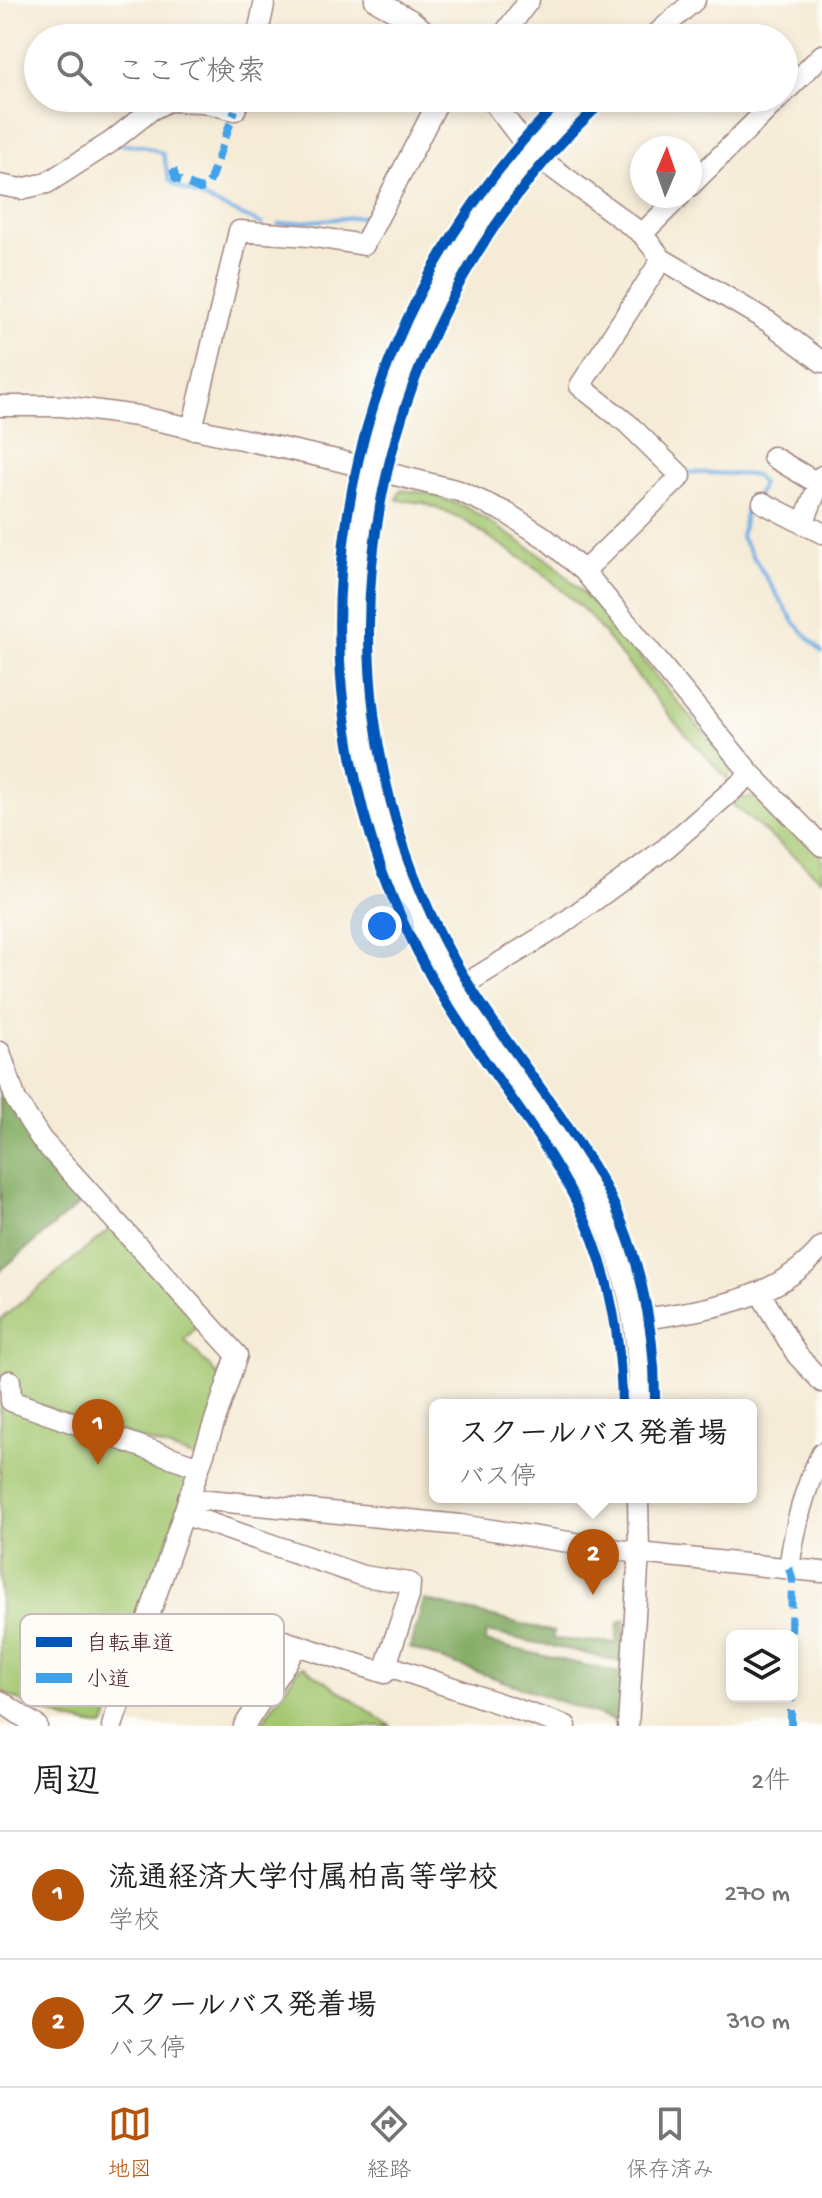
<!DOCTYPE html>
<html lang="ja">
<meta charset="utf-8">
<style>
:root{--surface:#fff;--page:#f2f2f2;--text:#202124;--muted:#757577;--line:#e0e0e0;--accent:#b45309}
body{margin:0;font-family:"Gochi Hand","Klee One",sans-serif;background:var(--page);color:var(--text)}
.controls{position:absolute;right:24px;bottom:24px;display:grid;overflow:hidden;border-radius:12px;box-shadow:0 4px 12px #0003}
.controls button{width:72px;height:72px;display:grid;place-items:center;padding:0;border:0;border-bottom:2px solid var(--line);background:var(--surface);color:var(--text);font:40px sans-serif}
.compass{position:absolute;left:630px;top:136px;width:72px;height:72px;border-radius:50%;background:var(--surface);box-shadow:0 4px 12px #0003;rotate:2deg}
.you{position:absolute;left:382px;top:926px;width:28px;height:28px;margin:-20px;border:6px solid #fff;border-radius:50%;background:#1a73e8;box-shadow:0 0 0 12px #1a73e833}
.badge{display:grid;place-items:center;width:52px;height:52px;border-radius:50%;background:var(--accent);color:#fff;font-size:26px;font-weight:700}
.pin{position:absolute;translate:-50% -66px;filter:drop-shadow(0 2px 4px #0008)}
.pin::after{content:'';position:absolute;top:42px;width:28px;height:24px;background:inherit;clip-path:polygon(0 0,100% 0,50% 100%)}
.popup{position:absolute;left:429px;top:1399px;width:328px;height:104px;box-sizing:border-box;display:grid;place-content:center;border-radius:12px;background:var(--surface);filter:drop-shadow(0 2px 6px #0005);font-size:26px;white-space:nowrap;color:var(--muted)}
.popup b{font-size:30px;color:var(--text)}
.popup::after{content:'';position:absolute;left:50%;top:100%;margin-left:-16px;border:16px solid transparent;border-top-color:var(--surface)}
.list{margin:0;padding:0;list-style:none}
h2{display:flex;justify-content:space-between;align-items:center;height:104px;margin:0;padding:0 32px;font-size:34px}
h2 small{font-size:26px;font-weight:400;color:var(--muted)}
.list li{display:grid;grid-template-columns:52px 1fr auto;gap:24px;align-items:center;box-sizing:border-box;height:128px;padding:0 32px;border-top:2px solid var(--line)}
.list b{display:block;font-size:30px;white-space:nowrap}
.list p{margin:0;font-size:26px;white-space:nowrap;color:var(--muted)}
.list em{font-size:26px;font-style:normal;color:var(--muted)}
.icon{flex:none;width:44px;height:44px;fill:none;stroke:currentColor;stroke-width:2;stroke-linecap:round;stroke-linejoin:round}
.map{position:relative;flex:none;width:822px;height:1726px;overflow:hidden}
.search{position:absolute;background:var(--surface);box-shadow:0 4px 12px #0003;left:24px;right:24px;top:24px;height:88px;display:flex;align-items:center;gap:20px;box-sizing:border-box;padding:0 28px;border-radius:44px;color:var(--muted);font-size:30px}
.sheet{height:360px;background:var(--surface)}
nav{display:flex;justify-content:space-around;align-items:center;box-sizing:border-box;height:112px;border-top:2px solid var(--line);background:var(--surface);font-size:22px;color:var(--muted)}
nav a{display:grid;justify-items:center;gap:4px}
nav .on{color:var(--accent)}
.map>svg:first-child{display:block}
.green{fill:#a4c872;stroke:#77744e;stroke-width:2}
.forest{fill:#83ac64;stroke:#666648;stroke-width:2}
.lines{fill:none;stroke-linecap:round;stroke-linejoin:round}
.stream{stroke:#75afe6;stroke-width:4}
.minor-casing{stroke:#a08580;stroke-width:23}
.minor{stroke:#fff;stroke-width:20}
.quiet{stroke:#40a2eb;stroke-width:8;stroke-dasharray:16 8;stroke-linecap:butt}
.cycleway-casing{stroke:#fdfcf7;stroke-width:15}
.cycleway{stroke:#0057b8;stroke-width:10}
.key{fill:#fdfcf7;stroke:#c7baba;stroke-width:2}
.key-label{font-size:22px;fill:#4a1f2b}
</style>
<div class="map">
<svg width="822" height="1726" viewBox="0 0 822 1726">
<rect width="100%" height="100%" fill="#fdfcf7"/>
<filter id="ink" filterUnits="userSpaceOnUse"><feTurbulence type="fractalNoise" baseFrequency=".0125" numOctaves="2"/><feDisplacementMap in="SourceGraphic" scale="16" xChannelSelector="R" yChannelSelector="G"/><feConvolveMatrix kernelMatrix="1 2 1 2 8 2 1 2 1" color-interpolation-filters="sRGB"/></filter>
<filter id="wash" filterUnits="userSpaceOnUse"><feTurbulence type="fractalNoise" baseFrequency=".006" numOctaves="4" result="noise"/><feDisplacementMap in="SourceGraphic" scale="32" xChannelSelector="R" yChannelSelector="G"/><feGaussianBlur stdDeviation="1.8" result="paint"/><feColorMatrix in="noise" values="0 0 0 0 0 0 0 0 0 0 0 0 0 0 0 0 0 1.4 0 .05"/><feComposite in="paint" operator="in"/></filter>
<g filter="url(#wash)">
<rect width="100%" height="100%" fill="#f5ebd6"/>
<path class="green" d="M 400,490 L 427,493 L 468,508 L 553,563 L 597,607 L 734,768 L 727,779 L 672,719 L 588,614 L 543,573 L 462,519 L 424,503 L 397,500 Z
M 763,797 L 822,856 L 822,880 L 732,804 L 741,798 Z
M 111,1228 L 201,1324 L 184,1339 L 218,1376 L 225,1358 L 207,1339 L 207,1335 L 233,1357 L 199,1459 L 32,1402 L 0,1384 L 0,1320 Z
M 0,1403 L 192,1471 L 105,1726 C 76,1726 25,1706 0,1690 Z
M 300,1667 L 304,1667 L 391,1726 L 259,1726 Z"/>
<path class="forest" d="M 0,1077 L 85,1199 L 0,1271 Z
M 424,1600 L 554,1632 L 553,1639 L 617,1643 L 618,1623 L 625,1619 L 623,1662 L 487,1632 L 485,1642 L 623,1674 L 621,1723 L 410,1648 Z"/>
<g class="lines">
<path class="stream" d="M 123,145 L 144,146 L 163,154 L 169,179 L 176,186 L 262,224
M 278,224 L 368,216
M 685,472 L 755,475 L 762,484 L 756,499 L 746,509 L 741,537 L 794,622 L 822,652"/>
</g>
</g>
<g filter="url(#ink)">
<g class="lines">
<g class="minor-casing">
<path id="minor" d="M 375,0 L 411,20 L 433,38
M 257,38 L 265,0
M 501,38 L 529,0
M 652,38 L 695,0
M 784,93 L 822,55
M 490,98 L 531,152 L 642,234 L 662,259 L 769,322 L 822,362
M 585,98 C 359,314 279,665 432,946 C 449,977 467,1010 487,1040 C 522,1092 562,1140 592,1196 C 625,1257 641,1335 639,1405
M 0,185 L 21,189 L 47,183 L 111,142 L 151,110 L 168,101 L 203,102 L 235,110 L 240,98
M 690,186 L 779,98
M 642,234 L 680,196
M 0,406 L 62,406 L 137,416 L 336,460 L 459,491 L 505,512 L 544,537 L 584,571 L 751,774 L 822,846
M 192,429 L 239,231 L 309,236 L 364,245 L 440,98
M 773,457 L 819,484
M 763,503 L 822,533
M 803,524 L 822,476
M 584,571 L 681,476 L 628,424 L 580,386 L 662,259
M 457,989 L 558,927 L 666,848 L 751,774
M 0,1052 L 16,1100 L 41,1139 L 237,1355 L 112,1726
M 760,1293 L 797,1355 L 822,1382
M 633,1321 C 702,1309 774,1304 822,1247
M 10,1381 L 11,1401 L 199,1467
M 188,1498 L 460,1525 L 639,1553 L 822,1572
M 183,1514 L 363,1576 L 410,1583 L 409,1596 L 386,1665
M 789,1568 C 795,1527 803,1491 822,1453
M 243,1628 L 385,1673 L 386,1665 L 566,1726
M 0,1701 L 37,1726
M 244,1726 L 298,1645
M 628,1726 L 639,1553 L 638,1497"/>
</g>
<use href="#minor" class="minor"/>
<path class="quiet" d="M 173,169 L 176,179 L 200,189 L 208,186 L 235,110
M 789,1568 L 792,1578 L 791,1636
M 791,1726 L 791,1696"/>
<g class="cycleway-casing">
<path id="cycleway" d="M 563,98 C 327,331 268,687 432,979 C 476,1056 537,1124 577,1203 C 608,1265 621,1336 622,1405
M 607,98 C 373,309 298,656 443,939 C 485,1021 548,1090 595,1169 C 637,1237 656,1325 655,1405"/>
</g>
<use href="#cycleway" class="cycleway"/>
</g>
</g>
<rect x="20" y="1614" width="264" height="92" rx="12" class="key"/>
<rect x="36" y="1637" width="36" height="10" fill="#0057b8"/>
<rect x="36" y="1673" width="36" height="10" fill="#40a2eb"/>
<g class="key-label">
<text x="86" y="1650">自転車道</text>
<text x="86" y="1686">小道</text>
</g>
</svg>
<div class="controls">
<button><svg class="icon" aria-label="layers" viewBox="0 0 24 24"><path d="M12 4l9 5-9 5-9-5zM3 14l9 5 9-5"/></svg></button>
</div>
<svg class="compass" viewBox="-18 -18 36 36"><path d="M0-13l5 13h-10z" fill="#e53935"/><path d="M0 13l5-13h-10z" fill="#757577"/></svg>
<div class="you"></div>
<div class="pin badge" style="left:98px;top:1465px">1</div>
<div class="pin badge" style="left:593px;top:1595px">2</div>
<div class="popup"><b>スクールバス発着場</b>バス停</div>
<div class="search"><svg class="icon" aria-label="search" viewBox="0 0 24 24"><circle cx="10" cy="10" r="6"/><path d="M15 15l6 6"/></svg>ここで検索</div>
</div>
<section class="sheet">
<h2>周辺<small>2件</small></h2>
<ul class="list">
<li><span class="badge">1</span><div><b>流通経済大学付属柏高等学校</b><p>学校</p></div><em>270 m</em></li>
<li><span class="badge">2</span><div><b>スクールバス発着場</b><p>バス停</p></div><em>310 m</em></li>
</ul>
</section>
<nav>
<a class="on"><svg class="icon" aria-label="map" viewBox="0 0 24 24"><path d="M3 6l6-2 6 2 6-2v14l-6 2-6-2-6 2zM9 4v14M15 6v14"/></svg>地図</a>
<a><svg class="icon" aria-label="directions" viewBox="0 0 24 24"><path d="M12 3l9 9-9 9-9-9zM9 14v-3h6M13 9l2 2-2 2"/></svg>経路</a>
<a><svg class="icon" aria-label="saved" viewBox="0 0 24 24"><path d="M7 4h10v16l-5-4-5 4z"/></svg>保存済み</a>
</nav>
